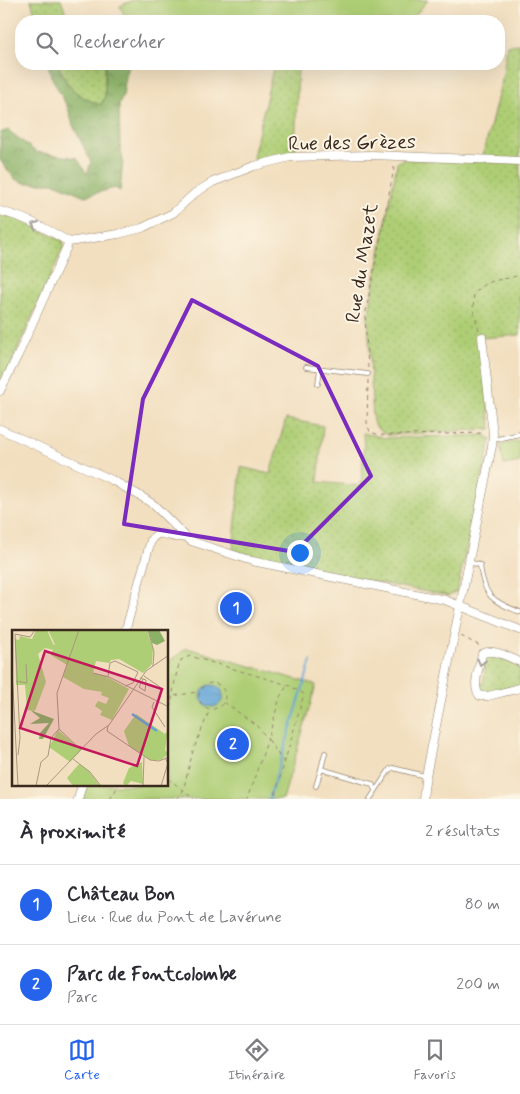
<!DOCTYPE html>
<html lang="fr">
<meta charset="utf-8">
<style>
:root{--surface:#fff;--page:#f7f7f7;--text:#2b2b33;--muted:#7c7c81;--line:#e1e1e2;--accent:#2563eb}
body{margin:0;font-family:Mynerve,sans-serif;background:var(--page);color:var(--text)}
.you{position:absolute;left:299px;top:552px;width:18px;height:18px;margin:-12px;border:4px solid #fff;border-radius:50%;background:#1a73e8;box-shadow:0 0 0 8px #1a73e833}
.badge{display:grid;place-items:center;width:32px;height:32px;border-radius:50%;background:var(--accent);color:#fff;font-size:16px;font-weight:700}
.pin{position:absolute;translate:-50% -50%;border:2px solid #fff;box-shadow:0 1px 5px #0006}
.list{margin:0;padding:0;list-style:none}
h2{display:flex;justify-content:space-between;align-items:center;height:65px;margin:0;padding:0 20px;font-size:21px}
h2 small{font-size:16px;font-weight:400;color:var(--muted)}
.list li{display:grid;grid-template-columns:32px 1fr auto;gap:15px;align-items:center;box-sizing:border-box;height:80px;padding:0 20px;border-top:1px solid var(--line)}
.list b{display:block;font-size:19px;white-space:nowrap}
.list p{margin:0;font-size:16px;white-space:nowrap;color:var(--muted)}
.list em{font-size:16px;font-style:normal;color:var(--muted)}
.icon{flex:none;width:28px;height:28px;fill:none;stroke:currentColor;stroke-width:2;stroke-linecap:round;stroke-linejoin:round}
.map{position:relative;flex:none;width:520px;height:799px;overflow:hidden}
.search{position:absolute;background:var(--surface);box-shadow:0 5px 20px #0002;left:15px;right:15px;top:15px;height:55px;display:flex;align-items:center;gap:12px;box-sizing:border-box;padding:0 18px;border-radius:20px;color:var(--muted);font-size:19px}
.sheet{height:225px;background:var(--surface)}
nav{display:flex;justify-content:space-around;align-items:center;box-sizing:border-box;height:70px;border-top:1px solid var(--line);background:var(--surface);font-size:14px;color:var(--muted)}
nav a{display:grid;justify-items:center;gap:2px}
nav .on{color:var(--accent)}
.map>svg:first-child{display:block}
.grass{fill:url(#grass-dots);stroke:#747c4a}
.forest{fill:url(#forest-crowns);stroke:#626e42}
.green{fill:#aece75;stroke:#747c4a}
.water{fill:url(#water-ripples);stroke:#4f687b}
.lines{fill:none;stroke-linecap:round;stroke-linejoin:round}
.stream{stroke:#63a6d8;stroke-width:2}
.service-casing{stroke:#96846f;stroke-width:5.5}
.minor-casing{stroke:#96846f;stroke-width:9}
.path{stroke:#96846f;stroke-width:1;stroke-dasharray:4 4;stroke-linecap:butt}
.service{stroke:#fff;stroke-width:4}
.minor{stroke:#fff;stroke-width:8}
.oneway{stroke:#a79f9a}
.marked{fill:none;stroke:#7b2cbf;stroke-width:4;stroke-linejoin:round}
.labels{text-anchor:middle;stroke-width:4;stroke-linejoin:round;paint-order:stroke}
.street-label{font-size:20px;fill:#3b2a1e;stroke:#fcf5e5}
.inset-river{fill:none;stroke:#63a6d8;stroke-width:2.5}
.inset-road{fill:none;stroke:#a9977f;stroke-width:1}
.view{fill:#c2185b;fill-opacity:0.15;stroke:#c2185b;stroke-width:2.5}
.inset-edge{fill:none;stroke:#3b2a1e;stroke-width:2.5}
</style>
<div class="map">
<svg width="520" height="799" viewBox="0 0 520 799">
<defs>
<pattern id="grass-dots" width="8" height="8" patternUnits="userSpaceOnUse" patternTransform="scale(1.25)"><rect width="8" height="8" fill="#aece75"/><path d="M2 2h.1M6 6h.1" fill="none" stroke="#97b165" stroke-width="1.8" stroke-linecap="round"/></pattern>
<pattern id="forest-crowns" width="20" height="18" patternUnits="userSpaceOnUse" patternTransform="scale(1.25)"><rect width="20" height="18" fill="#8ab166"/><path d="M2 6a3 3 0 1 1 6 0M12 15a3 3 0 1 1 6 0" fill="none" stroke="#729053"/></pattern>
<pattern id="water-ripples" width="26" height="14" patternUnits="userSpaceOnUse" patternTransform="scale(1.25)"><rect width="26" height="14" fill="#63a6d8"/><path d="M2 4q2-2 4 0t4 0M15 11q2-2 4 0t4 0" fill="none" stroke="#5387af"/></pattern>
</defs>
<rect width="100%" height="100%" fill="#fcf5e5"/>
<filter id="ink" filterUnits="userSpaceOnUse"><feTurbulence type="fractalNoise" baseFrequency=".02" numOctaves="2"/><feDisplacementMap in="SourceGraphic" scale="10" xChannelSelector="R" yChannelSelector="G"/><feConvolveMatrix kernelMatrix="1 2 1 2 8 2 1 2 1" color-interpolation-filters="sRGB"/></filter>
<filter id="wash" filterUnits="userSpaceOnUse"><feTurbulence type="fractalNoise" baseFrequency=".0096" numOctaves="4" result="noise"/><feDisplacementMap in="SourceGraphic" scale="20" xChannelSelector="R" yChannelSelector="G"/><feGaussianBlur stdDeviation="1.12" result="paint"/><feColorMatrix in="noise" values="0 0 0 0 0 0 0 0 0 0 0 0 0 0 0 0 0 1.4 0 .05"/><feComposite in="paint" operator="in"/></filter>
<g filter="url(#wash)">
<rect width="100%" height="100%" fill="#f2dfc0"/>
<path class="grass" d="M 31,0 L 61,0 L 69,21 L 37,21 Z
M 520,44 L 520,161 L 482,160 L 503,75 L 507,45 Z
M 58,64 L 105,64 L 105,96 L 101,105 C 78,97 66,87 58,64 Z
M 274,64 L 298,64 L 295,154 L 258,163 L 254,160 L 253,157 Z
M 402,159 L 520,163 L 520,335 L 481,338 L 491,429 L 387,435 L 378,429 L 373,422 L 368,317 L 397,163 Z
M 0,214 L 17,218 L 63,241 L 64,246 L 0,388 Z
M 286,419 L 323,426 L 318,482 L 361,486 L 364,447 L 363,433 L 386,438 L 485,435 L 491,439 L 457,591 L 449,596 L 289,566 L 233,550 L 241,467 L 270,474 Z
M 493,655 L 520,666 L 520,685 L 484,693 C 479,691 479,687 479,682 L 483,685 L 485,669 L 482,666 L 485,657 Z"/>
<path class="forest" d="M 48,64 L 58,64 C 66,87 78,97 101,105 L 105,96 L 105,64 L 128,64 L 123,95 L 119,105 L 120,146 L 123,161 L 120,191 L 115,188 L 85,196 L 55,183 L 25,183 L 15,179 L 0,160 L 0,133 L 8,130 L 36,152 L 77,158 L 87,174 L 91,162 L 73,125 L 68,108 L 51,76 Z"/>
<path class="green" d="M 133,0 L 428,0 L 410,21 L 127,21 L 120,6 Z
M 520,441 L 520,462 L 504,465 L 500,445 Z
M 187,648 L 316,685 L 283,799 L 82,799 L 85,785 L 168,785 L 168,662 Z"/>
<path class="water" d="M201 696a11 11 0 1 1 22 0a11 11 0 1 1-22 0Z"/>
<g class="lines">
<path class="stream" d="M 269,799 L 311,661"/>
</g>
</g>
<g filter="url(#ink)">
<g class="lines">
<g class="service-casing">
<path id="service" d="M 306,367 L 368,374
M 318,384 L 320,369
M 493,440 L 520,434
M 468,562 L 480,565 C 484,597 492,601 520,612
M 321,769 L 325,753
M 316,786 L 321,769 L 372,784 L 375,790
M 370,799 L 390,769 L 393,768 L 425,776"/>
</g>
<g class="minor-casing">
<path id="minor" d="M 0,211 C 24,217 48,229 69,242 L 118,234 L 142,228 L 173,213 L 195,193 L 213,182 L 254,166 L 290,157 L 372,155 L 520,161
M 0,391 L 18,355 L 69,242
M 0,429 L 112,480 L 142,497 L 154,505 L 185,536 L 191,541 L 252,561 L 445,600 L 520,630
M 125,632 L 151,540 C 161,525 171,542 185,536
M 520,662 C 510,658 492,647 482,654 C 480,665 471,687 480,696 L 488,696 L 520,688
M 78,799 L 82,785
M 423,799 L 425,781 L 492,446 L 493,434 L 482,337"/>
</g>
<path class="path" d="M 479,330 L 473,310 L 474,294 C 491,276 499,282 520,275
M 368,368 L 365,316 L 395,163
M 368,380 L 367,423 L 370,432 L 380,435 L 400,435 L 485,433
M 461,636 L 482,647
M199 696a13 13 0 1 1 26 0a13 13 0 1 1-26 0Z
M 168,693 L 173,696 L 197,692
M 224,702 L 256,725 L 268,739 L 247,799
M 168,716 C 174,698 173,678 181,660 L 190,656 L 288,685 L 304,694 L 274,799
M 284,763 L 268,739 L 280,697 L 287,686
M 168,778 L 194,799
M 110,799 L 119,785
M 177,799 L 183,791 L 193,751 L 210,709"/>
<use href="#service" class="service"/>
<use href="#minor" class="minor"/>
</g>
<defs><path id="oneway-chevron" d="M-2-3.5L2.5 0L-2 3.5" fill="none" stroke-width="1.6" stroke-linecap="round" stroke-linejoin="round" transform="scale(1.25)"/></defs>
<g class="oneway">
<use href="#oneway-chevron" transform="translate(35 225) rotate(-156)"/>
<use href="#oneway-chevron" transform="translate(481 662) rotate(104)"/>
</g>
</g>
<path class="marked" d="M 192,300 L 318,366 L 371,476 L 295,552 L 124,524 L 143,399 Z"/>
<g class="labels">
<g class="street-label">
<text transform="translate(352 142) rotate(-1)" y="7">Rue des Grèzes</text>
<text transform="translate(361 263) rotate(-81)" y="7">Rue du Mazet</text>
</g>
</g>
<g transform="translate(12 630)">
<rect width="156" height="156" fill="#f2dfc0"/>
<path d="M 40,0 L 135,0 L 141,19 L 140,34 L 131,43 L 107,29 L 99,30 L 97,33 L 84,31 L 81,43 L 95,46 L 93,54 L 95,47 L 117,59 L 100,90 L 88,85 L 90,81 L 83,76 L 86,71 L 94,74 L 97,68 L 89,65 L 90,62 L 72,59 L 51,47 L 55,35 L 39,25 L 41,19 L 46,21 L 37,2 ZM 46,100 L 69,120 L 58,132 L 37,117 ZM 130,132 L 131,154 L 119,151 L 114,156 L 111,153 L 117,138 ZM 67,134 L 76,140 L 88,156 L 61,156 L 55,148 Z" fill="#aece75"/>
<path d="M 136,0 L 147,0 L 153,11 L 145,15 L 140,13 ZM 18,80 L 42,89 L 31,109 L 27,109 L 28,103 L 37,93 L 18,94 L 28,88 Z" fill="#8ab166"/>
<path d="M 24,0 L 35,0 L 41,14 L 48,17 L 46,21 L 33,18 L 26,24 L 34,52 L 23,81 L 15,80 L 13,55 L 4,55 L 3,9 L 7,10 L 8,6 L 20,9 ZM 124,84 L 153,104 L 156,101 L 153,120 L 156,124 L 149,130 L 138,130 L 117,116 L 112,101 Z" fill="#aece75"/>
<path class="inset-river" d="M 120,84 L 145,101"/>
<path class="inset-road" d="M 136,0 L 142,22 L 141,36M 0,38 L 6,156M 81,43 L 97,47 L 157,77M 96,46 L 98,33 L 103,31 L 126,42 L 121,53 L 113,56M 132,46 L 151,59M 128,48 L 134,50 L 133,61 L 127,57 L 131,49M 4,51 L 15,53 L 14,34M 142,72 L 140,77 L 153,97M 96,96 L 95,101 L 138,130 L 147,131 L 157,127M 47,99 L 69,120M 6,125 L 8,108 L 3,4 L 18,7 L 23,0M 61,129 L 78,142 L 89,156M 24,156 L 29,132 L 36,126 L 39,108 L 47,99 L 45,63 L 67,0M 34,156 L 84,104 L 97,95 L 134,41 L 157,25M 131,156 L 132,127M 149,156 L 156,133 L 153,128"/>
<path class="view" d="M 33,21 L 150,59 L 125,136 L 8,98 Z"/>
<rect width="156" height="156" class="inset-edge"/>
</g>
</svg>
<div class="you"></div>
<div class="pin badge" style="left:236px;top:608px">1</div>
<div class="pin badge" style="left:233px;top:744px">2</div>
<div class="search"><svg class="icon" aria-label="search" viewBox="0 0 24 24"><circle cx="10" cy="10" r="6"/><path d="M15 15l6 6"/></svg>Rechercher</div>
</div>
<section class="sheet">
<h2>À proximité<small>2 résultats</small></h2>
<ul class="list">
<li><span class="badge">1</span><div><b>Château Bon</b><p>Lieu · Rue du Pont de Lavérune</p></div><em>80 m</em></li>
<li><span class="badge">2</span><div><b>Parc de Fontcolombe</b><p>Parc</p></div><em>200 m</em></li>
</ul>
</section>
<nav>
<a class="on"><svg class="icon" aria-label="map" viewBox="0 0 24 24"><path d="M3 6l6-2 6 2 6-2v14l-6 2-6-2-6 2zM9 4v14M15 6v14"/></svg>Carte</a>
<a><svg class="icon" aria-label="directions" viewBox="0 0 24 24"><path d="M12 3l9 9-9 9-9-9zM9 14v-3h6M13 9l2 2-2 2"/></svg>Itinéraire</a>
<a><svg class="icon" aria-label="saved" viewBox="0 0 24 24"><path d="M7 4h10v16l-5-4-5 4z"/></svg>Favoris</a>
</nav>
